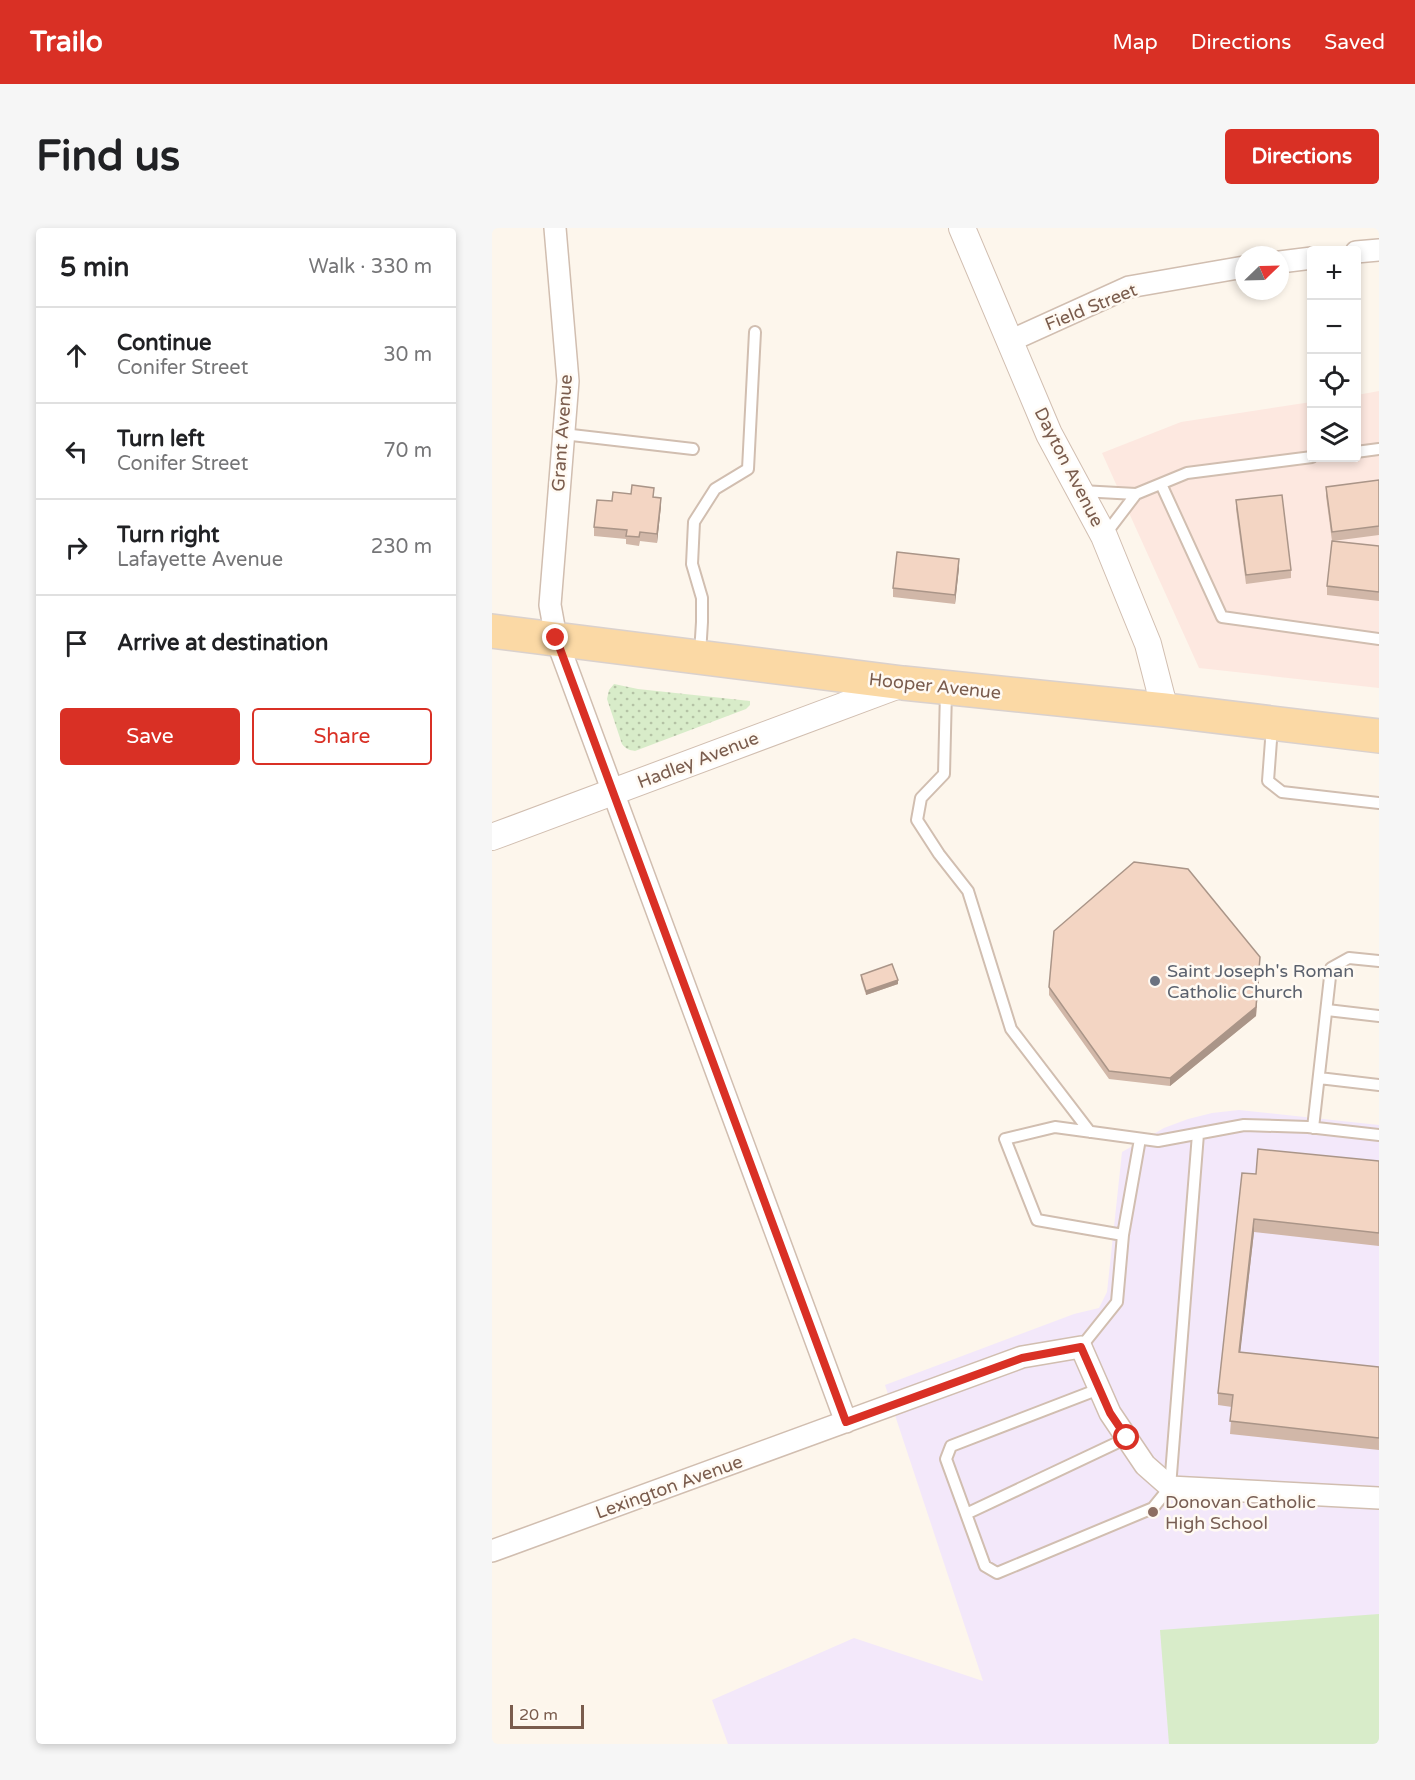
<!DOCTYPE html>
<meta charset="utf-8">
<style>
:root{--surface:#fff;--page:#f6f6f6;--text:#202124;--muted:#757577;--line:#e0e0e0;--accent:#d93025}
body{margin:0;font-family:"Varela Round",sans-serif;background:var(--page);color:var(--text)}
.controls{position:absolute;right:18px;top:18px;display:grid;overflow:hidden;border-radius:6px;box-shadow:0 3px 9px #0003}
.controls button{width:54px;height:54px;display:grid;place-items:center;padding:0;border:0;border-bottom:2px solid var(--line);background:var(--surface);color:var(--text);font:30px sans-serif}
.compass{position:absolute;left:743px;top:18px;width:54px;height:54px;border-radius:50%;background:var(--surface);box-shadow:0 3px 9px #0003;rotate:67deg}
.scale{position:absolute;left:18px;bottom:15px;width:74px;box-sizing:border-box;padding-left:6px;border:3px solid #7a5c4d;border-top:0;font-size:16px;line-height:21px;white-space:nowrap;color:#7a5c4d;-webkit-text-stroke:4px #fffaf3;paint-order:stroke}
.stop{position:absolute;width:18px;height:18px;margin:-14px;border:4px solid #d93025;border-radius:50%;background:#fff}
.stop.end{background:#d93025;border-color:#fff;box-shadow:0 2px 6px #0008}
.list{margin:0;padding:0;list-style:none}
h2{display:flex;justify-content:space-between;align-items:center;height:78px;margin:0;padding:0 24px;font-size:26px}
h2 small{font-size:20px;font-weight:400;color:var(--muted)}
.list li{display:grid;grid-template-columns:39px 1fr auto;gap:18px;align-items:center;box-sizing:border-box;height:96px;padding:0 24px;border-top:2px solid var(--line)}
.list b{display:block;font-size:22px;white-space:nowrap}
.list p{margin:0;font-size:20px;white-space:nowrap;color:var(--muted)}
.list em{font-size:20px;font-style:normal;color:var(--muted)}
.actions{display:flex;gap:12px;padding:18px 24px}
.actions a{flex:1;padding:14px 0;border:2px solid var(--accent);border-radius:6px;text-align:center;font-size:21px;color:var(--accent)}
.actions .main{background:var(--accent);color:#fff}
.icon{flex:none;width:33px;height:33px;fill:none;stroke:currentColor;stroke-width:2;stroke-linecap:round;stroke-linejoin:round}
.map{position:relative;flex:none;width:887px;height:1516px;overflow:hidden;border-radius:6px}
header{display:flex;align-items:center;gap:36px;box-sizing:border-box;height:84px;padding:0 30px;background:var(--accent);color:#fff}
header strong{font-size:28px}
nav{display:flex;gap:33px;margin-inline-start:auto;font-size:21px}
.intro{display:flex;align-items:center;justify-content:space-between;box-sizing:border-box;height:144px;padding:0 36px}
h1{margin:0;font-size:42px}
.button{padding:15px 27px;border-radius:6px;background:var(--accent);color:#fff;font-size:21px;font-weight:700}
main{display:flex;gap:36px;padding:0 36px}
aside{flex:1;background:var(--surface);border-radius:6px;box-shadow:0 3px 9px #0003}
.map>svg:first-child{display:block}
.commercial{fill:#fde8e0}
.education{fill:#f3e8fa}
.grass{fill:url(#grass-dots)}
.garden{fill:#d8ecc9}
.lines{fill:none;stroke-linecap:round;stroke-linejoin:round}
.service-casing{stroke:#d1beb0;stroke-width:14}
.minor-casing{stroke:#d1beb0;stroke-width:24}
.tertiary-casing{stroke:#d1beb0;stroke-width:28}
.primary-casing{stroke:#dad1cd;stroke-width:36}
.service{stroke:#fff;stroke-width:10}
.minor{stroke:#fff;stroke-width:21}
.tertiary{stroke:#fff;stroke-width:26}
.primary{stroke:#fbd9a5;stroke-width:33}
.wall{fill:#d1b7a8}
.shaded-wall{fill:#aa9588}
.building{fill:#f3d5c3;stroke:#aa9588;stroke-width:1.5}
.route{stroke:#d93025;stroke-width:8}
.worship-dot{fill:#6b7280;stroke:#fffaf3;stroke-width:2}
.education-dot{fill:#8d6e63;stroke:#fffaf3;stroke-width:2}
.labels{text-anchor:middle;stroke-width:5;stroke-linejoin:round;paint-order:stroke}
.street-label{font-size:18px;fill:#7a5c4d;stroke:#fffaf3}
.worship-label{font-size:18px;fill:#5b616d;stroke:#fffaf3;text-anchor:start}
.education-label{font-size:18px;fill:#785e54;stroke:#fffaf3;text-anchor:start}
</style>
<header>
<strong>Trailo</strong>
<nav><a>Map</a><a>Directions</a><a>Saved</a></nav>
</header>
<div class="intro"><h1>Find us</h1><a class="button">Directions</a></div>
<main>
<aside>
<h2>5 min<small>Walk · 330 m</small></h2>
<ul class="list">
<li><svg class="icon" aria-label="ahead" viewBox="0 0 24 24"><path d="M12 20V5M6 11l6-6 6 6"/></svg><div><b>Continue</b><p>Conifer Street</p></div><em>30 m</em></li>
<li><svg class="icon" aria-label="left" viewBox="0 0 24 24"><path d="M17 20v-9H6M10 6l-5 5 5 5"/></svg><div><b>Turn left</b><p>Conifer Street</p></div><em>70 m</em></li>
<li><svg class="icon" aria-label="right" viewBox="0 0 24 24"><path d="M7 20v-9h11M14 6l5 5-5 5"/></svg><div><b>Turn right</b><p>Lafayette Avenue</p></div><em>230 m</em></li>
<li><svg class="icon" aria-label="arrive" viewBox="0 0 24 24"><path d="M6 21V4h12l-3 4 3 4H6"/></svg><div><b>Arrive at destination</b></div></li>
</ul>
<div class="actions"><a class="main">Save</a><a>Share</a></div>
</aside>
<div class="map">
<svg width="887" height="1516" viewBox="0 0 887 1516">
<defs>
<pattern id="grass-dots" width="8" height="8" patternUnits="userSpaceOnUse" patternTransform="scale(1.5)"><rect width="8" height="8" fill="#d8ecc9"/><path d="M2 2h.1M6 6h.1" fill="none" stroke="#b4c2a5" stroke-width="1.8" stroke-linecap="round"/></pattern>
</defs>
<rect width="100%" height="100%" fill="#fdf6ec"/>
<path class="commercial" d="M 887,163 L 887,460 L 707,440 L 610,225 L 689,194 L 819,174 L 820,230 L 864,230 L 865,167 Z"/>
<path class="education" d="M 747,882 L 887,897 L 887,1516 L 236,1516 L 220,1472 L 362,1410 L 491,1453 L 393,1157 L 582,1086 L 607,1080 L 615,1064 L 630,924 L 672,900 L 696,891 L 720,885 Z"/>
<path class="grass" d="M 122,456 L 146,461 L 258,473 L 258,477 L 254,481 L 143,523 C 137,522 134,521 130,516 L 115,471 L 117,462 Z"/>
<path class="garden" d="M 887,1386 L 887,1516 L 677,1516 L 668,1402 Z"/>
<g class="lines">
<g class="service-casing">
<path id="service" d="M 71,206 L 201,221
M 864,224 L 887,221
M 669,256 L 730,389 L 887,411
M 589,263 L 644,266 L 695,245 L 820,229
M 612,308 L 644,266
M 208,426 L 210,394 L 210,370 L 200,336 L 202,294 L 223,261 L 256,241 L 263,104
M 454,463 L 452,546 L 429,570 L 425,592 L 447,626 L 476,663 L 519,801 L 598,904
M 780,499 L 776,553 L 790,564 L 887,575
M 835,782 L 887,788
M 827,850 L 887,857
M 821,900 L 839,740 L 857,730 L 887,733
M 631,1007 L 648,911
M 589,1119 L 625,1074 L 631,1007 L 545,992 L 513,911 L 563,899 L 666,913 L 752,897 L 816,899 L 887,907
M 607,1161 L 459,1218 L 454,1231 L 493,1338 L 505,1345 L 661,1280 L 678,1259 L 706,906
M 474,1286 L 635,1210"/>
</g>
<g class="minor-casing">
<path id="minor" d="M 63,0 L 76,153 L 58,377 L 64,410 L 354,1194
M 864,24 L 887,22
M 788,34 L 820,30
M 518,113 L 637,59 L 752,39
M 0,1323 L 530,1129 L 589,1119 L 618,1185 L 653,1237 L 678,1259 L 887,1270"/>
</g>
<g class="tertiary-casing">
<path id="tertiary" d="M 470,0 L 557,206 L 612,308 L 656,416 L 673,482
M 0,609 L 410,456"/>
</g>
<g class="primary-casing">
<path id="primary" d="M 0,403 L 411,455 L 673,482 L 887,508"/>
</g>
<use href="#service" class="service"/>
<use href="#minor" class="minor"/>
<use href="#tertiary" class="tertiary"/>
<use href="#primary" class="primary"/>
</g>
<path class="wall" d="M 887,252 L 887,307 L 841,313 L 887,318 L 887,373 L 835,367 L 835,358 L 840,313 L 834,268 L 834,259 Z
M 162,269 L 169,278 L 165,315 L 148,313 L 147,318 L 134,316 L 134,311 L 102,308 L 102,299 Z
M 744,272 L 799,342 L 799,350 L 754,356 L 744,281 Z
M 467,340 L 463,376 L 401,369 L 401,360 Z
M 768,738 L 764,788 L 678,858 L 617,851 L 557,767 L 557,759 Z
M 369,747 L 406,756 L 374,767 L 369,751 Z
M 887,933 L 887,1018 L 762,1004 L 748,1124 L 887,1139 L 887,1222 L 738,1206 L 740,1179 L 726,1177 L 726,1165 L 764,946 Z"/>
<path class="shaded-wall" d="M 169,270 L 169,278 L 165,315 L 165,306 Z
M 467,331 L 467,340 L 463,376 L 463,367 Z
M 768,729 L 764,788 L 678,858 L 678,850 Z
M 406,752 L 406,756 L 374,767 L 374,763 Z
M 762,991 L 762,1004 L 747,1136 L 747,1124 Z"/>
<path class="building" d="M 887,252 L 887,298 L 840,304 L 834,259 Z
M 140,257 L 162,260 L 161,269 L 169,270 L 165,306 L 148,304 L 147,309 L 134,308 L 135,302 L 102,299 L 105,272 L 120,273 L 121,264 L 139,266 Z
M 790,267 L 799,342 L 754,347 L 744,272 Z
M 840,313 L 887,318 L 887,364 L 835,358 Z
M 405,324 L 467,331 L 463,367 L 401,360 Z
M 642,634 L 696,641 L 768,729 L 764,779 L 678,850 L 617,843 L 557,759 L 562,703 Z
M 400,736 L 406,752 L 374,763 L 369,747 Z
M 766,921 L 887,933 L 887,1005 L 762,991 L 747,1124 L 887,1139 L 887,1210 L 738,1193 L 741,1167 L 726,1165 L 750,945 L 764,946 Z"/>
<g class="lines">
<path class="route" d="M 64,410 L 354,1194 L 530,1130 L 589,1119 L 618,1185 L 635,1210"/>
</g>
<circle class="worship-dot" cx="663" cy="753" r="6"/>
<circle class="education-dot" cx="661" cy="1284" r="6"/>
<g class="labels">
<g class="street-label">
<text transform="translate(599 79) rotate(-22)" y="6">Field Street</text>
<text transform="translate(70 205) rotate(-86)" y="6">Grant Avenue</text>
<text transform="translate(577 239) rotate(63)" y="6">Dayton Avenue</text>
<text transform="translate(443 458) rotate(6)" y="6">Hooper Avenue</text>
<text transform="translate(206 532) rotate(-21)" y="6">Hadley Avenue</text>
<text transform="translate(177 1259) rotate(-20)" y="6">Lexington Avenue</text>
</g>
<g class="worship-label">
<text x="675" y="749">Saint Joseph's Roman<tspan x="675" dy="21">Catholic Church</tspan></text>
</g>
<g class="education-label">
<text x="673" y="1280">Donovan Catholic<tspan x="673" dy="21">High School</tspan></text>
</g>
</g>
</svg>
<div class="controls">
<button>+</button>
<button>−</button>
<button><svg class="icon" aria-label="locate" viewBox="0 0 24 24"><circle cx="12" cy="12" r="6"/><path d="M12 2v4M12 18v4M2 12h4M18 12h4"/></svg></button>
<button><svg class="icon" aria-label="layers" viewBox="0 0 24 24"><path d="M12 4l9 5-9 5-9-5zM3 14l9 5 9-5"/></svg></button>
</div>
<svg class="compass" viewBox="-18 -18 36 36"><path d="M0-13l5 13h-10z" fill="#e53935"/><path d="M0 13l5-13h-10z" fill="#757577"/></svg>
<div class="scale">20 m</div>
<div class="stop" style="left:635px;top:1210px"></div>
<div class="stop end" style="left:64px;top:410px"></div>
</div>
</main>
